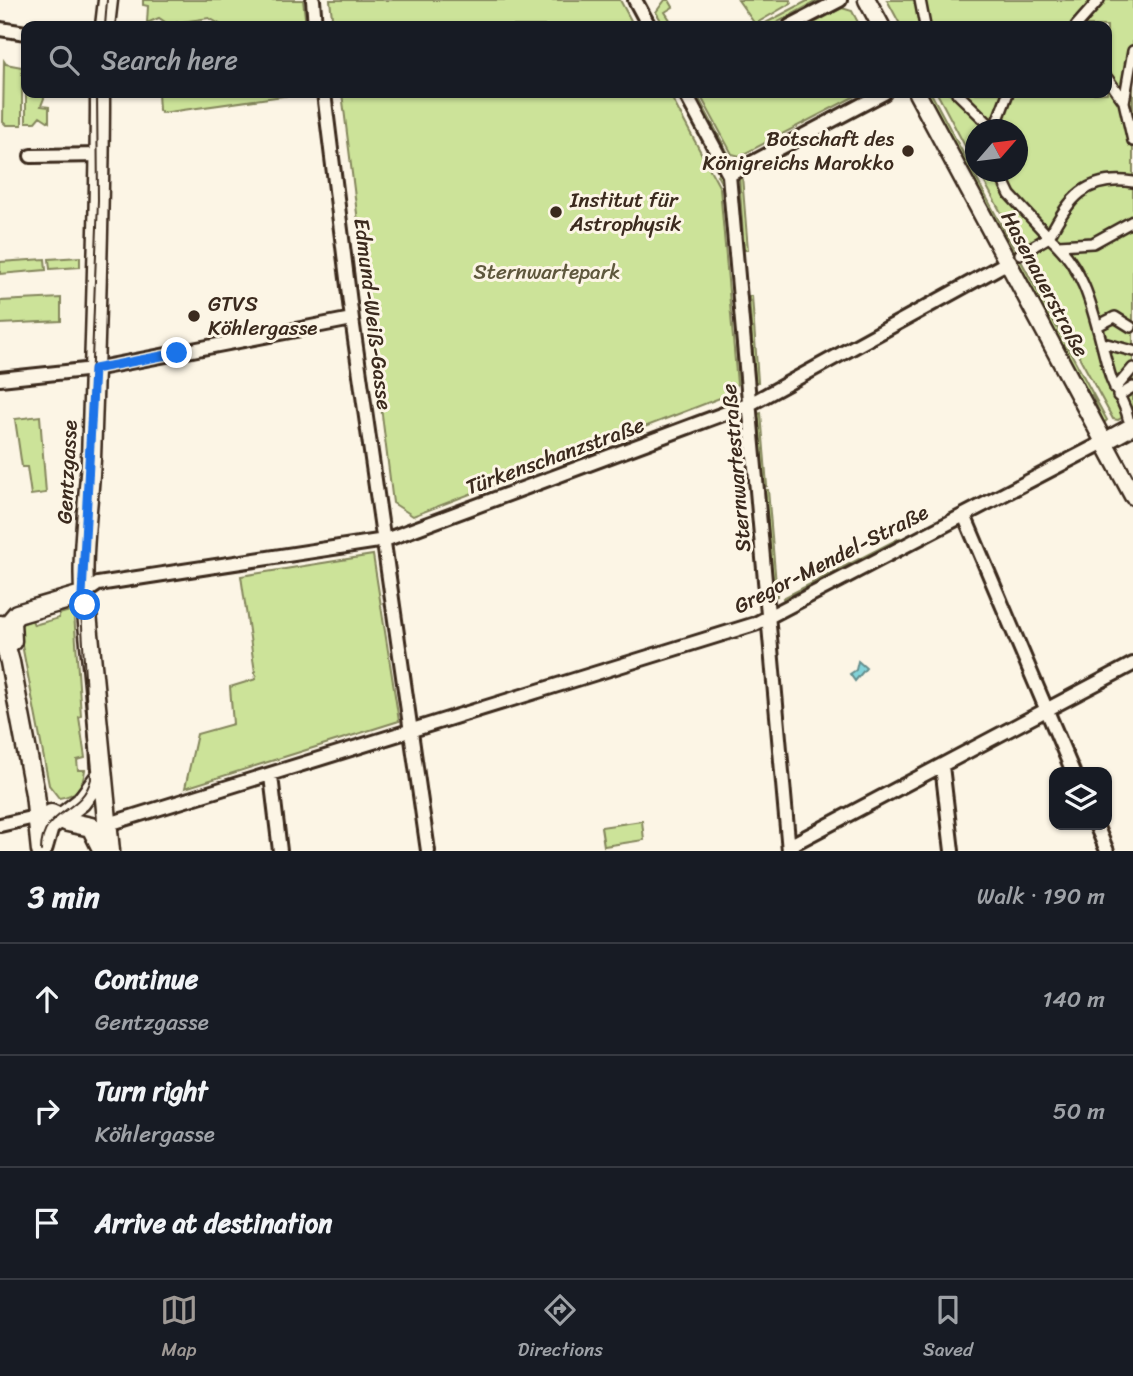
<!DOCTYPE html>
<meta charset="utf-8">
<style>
:root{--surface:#171b24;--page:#242831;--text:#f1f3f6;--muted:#9ea1a6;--line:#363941;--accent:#9f9995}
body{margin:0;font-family:Sriracha,sans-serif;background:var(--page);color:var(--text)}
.controls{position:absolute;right:21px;bottom:21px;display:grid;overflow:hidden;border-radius:14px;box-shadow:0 2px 5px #0004}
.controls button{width:63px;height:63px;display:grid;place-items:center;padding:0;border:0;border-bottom:2px solid var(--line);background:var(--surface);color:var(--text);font:35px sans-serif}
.compass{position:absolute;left:965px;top:119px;width:63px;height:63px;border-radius:50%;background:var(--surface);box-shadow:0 2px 5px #0004;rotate:62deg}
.stop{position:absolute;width:21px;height:21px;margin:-16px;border:5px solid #1a73e8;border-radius:50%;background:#fff}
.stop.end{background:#1a73e8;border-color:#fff;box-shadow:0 2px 7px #0008}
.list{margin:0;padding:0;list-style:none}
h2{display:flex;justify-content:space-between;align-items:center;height:91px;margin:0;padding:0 28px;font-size:30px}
h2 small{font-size:23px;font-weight:400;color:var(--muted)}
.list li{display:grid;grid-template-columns:46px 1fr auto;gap:21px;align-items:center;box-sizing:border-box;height:112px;padding:0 28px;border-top:2px solid var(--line)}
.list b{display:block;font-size:26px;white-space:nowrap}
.list p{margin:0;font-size:23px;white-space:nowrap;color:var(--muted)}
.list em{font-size:23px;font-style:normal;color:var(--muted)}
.icon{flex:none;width:38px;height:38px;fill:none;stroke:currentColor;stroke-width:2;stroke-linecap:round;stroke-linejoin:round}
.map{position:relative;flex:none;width:1133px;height:851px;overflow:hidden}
.search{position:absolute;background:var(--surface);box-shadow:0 2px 5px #0004;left:21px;right:21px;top:21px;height:77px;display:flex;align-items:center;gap:18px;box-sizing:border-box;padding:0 24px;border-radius:14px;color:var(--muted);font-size:26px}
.sheet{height:427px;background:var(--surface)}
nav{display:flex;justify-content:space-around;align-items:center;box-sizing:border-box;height:98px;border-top:2px solid var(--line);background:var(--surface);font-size:19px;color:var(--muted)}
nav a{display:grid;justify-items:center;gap:4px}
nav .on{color:var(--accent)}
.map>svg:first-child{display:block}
.green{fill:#cce399;stroke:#84865c;stroke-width:2}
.water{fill:#82d3d9;stroke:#668f8e;stroke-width:2}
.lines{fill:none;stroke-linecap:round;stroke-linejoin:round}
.pedestrian-casing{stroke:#3b2a1e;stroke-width:14}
.minor-casing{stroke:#3b2a1e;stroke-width:18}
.tertiary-casing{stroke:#3b2a1e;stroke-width:21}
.secondary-casing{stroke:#3b2a1e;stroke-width:23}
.pedestrian{stroke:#fcf5e5;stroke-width:9}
.minor{stroke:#fcf5e5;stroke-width:12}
.tertiary{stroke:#fcf5e5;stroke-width:16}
.secondary{stroke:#fcf5e5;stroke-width:18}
.tram{stroke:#3b2a1e;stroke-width:2}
.route{stroke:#1a73e8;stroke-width:9}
.poi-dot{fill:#3b2a1e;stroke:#fcf5e5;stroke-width:2.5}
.labels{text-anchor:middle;stroke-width:6;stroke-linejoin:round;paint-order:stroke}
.poi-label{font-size:21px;fill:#3b2a1e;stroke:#fcf5e5;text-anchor:start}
.park-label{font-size:21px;fill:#5f583d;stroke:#fcf5e5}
.street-label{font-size:21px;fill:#3b2a1e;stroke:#fcf5e5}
</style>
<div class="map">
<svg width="1133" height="851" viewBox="0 0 1133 851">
<rect width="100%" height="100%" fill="#fcf5e5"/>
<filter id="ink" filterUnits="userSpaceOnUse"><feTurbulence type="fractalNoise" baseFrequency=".0143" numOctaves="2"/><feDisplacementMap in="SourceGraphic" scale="14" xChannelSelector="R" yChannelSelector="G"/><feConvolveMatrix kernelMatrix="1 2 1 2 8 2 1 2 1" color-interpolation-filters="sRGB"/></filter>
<g filter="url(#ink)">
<path class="green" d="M 143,0 L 303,0 L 306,26 L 223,26 L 209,18 L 168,24 L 159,18 L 147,23 L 148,6 L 143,5 Z
M 330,0 L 620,0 L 634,26 L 333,26 Z
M 665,0 L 669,0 L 673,7 L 665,12 L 674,26 L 664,26 L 656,12 Z
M 738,0 L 790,0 L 791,3 L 755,24 Z
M 809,0 L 819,0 L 771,26 L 760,26 Z
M 887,0 L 1133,0 L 1133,412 L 1118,420 L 1113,419 L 979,172 L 1018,172 L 1018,130 L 976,130 L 975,165 L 937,93 L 1107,93 L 1107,26 L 901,26 Z
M 842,8 L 852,11 L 860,26 L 808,26 Z
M 4,61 L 6,64 L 22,67 L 22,125 L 6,125 L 3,122 Z
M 26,70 L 26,93 L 46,93 L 41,106 L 49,107 L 49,122 L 40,116 L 35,122 L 26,122 Z
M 158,93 L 304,93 L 162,113 L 159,110 Z
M 342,93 L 669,93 L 720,188 L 737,384 L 733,393 L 413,516 L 393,503 Z
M 692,93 L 696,93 L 730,157 L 727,159 Z
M 699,93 L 861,93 L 740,156 L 732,154 Z
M 926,93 L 931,93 L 1015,251 L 1012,253 Z
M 720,174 L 726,184 L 742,383 L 739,383 L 724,188 L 717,175 Z
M 739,176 L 742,176 L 748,250 L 744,250 Z
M 80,257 L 80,267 L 50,269 L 49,259 Z
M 45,259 L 46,270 L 0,274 L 0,262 Z
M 1020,259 L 1107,420 L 1104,423 L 1092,395 L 1089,396 L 1017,262 Z
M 749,296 L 752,296 L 758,382 L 755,382 Z
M 61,298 L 61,321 L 0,324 L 0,301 Z
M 761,413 L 767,486 L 764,487 L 758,414 Z
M 40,416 L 46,493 L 31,495 L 27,467 L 22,467 L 15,419 Z
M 764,490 L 768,490 L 777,596 L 774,596 Z
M 900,538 L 901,541 L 784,601 L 783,598 Z
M 373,555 L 399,721 L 185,788 L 197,734 L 233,724 L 230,687 L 256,679 L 241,576 Z
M 70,611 L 74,613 L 81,716 L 79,717 L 85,758 L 77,760 L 78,770 L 85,770 C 83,787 76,796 59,798 L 49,785 L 19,629 L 21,624 L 32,620 L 34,625 L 59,618 L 59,614 Z
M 642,821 L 644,840 L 604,846 L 601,827 Z"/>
<path class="water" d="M 858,661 L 866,668 L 855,681 L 850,674 L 856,670 Z"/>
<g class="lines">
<g class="pedestrian-casing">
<path id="pedestrian" d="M 920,0 L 925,26
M 1076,26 L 1099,0
M 1133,51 L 1124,102 L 1133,141
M 1107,78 L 1123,100
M 957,93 L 994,129
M 994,130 L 1008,93
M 999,172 L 1010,195 L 1049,237 L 1020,254
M 1058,245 L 1093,243 L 1133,221
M 1099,325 L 1115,317 L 1131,327
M 1103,343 L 1133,351
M 1115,389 L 1133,368
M 1118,396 L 1133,387
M 1128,418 C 1126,405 1116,392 1111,378 C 1095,327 1092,274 1049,237 C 1068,199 1086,175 1133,182"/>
</g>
<g class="minor-casing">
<path id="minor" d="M 313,0 L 315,26
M 635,0 L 649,26
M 790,26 L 840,0
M 0,29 L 26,33
M 324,93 L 352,319 L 428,851
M 685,93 L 729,175 L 789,851
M 31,156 L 102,155
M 729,175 L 884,93
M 0,379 L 94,369 L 352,319
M 964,515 L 1073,772
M 82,595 L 98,584 L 385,540 L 750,404 L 1010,261
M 942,766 L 952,851
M 271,776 L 280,851
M 0,825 L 35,817
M 1096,825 L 1107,851
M 102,826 L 755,624 L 1104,442
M 789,846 L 1133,664"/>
</g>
<g class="tertiary-casing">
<path id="tertiary" d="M 867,0 L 881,26
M 917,93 L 1133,496
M 1104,442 L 1133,426"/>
</g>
<g class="secondary-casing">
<path id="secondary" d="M 105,26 L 108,0
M 100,93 C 100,215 95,337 91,459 C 89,502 78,574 87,613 L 110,851
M 0,625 L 10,662 L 35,794 L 41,851
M 12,641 L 11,621 L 17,614 L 82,595
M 51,814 L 68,822 L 91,827 L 103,851
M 43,848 L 49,827 L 81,802 L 101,775"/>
</g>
<use href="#pedestrian" class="pedestrian"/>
<use href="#minor" class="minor"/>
<use href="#tertiary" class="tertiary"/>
<use href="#secondary" class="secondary"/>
<path class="tram" d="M 105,26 L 107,0
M 41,851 C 41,809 82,814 91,779 L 80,593 L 86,520 L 98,200 L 97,93"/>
</g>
</g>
<g class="lines" filter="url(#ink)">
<path class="route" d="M 85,605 L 82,595 L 94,369 L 177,353"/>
</g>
<g class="poi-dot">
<circle cx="908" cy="151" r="7"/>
<circle cx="556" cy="212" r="7"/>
<circle cx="194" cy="316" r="7"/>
</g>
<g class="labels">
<g class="poi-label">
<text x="894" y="146" text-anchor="end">Botschaft des<tspan x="894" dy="24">Königreichs Marokko</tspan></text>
<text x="570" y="207">Institut für<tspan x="570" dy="24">Astrophysik</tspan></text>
<text x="208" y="311">GTVS<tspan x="208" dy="24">Köhlergasse</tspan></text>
</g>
<g class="park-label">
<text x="547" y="279">Sternwartepark</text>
</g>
<g class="street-label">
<text transform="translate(1045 284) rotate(62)" y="7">Hasenauerstraße</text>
<text transform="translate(373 314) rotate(83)" y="7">Edmund-Weiß-Gasse</text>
<text transform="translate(555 456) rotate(-20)" y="7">Türkenschanzstraße</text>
<text transform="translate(736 468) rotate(-95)" y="7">Sternwartestraße</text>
<text transform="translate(67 472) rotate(-87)" y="7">Gentzgasse</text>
<text transform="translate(831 559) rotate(-27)" y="7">Gregor-Mendel-Straße</text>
</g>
</g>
</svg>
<div class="controls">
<button><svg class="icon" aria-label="layers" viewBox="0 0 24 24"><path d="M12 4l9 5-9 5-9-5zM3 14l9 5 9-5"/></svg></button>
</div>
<svg class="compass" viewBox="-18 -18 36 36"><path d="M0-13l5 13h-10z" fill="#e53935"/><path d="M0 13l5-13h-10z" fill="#9ea1a6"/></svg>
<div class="stop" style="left:85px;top:605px"></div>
<div class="stop end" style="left:177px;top:353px"></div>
<div class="search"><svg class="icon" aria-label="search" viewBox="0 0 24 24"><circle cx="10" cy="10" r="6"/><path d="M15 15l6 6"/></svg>Search here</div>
</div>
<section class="sheet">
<h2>3 min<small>Walk · 190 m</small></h2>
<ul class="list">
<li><svg class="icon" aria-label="ahead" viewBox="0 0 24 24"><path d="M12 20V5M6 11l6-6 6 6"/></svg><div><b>Continue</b><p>Gentzgasse</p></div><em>140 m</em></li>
<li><svg class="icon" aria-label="right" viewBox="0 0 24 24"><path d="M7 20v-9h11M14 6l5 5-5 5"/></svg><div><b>Turn right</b><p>Köhlergasse</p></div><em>50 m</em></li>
<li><svg class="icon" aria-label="arrive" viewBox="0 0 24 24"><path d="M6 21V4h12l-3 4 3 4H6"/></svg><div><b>Arrive at destination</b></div></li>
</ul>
</section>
<nav>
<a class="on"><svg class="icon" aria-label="map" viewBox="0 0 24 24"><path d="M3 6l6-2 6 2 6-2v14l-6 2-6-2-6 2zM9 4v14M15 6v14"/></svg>Map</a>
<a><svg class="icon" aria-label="directions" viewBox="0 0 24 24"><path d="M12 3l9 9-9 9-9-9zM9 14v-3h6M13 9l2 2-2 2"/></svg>Directions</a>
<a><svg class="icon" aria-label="saved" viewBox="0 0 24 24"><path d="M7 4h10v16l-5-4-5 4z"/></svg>Saved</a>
</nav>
